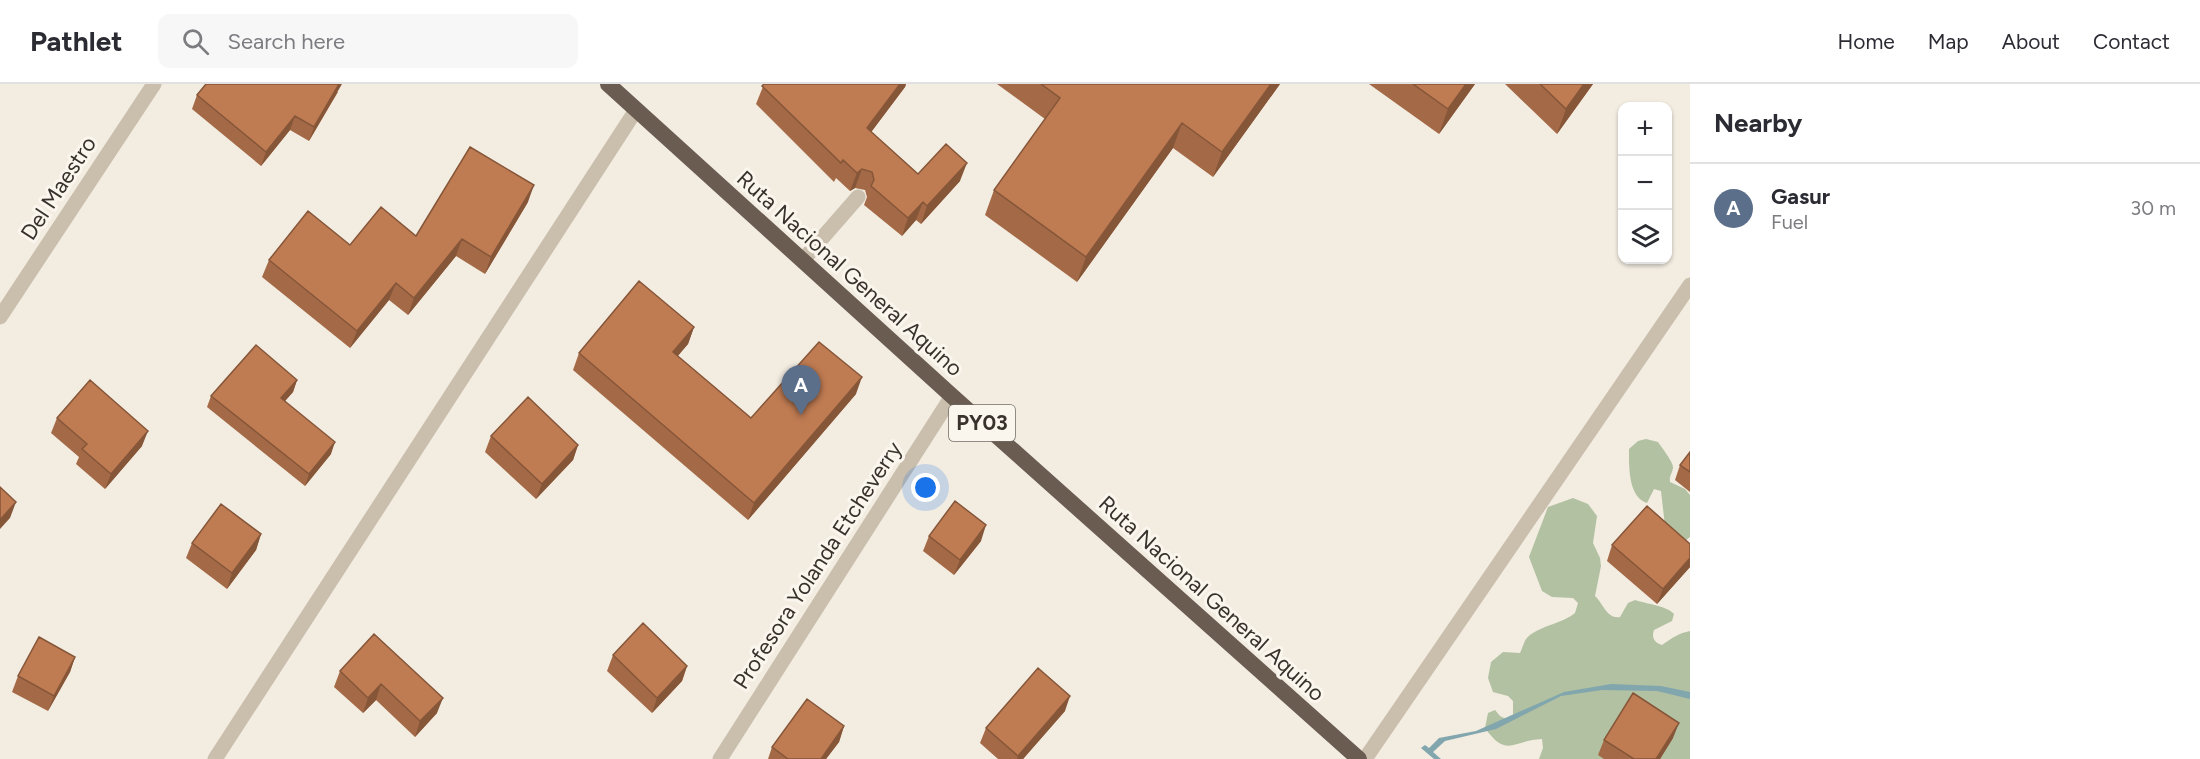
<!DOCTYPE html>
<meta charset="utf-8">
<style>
:root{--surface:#fff;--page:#f7f7f7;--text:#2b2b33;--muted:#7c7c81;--line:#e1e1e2;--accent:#234e58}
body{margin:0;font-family:Figtree,sans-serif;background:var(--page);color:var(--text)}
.controls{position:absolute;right:18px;top:18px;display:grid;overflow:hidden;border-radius:12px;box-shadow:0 2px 4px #0004}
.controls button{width:54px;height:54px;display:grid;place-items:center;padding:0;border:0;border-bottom:2px solid var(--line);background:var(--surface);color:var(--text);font:30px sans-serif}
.you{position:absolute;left:926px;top:404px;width:21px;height:21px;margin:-15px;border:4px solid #fff;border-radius:50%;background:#1a73e8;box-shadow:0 0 0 9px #1a73e833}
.badge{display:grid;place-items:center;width:39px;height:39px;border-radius:50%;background:var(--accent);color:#fff;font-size:20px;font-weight:700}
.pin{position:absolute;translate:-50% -50px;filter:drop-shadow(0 2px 3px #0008)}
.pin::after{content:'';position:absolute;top:32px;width:21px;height:18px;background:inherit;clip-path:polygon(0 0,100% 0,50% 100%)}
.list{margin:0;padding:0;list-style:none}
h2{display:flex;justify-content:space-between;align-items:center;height:78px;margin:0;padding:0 24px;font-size:26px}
h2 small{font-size:20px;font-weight:400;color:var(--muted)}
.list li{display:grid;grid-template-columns:39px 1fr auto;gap:18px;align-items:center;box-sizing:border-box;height:90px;padding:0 24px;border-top:2px solid var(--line)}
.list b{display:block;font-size:22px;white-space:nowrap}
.list p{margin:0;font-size:20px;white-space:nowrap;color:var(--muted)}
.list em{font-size:20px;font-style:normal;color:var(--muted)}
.icon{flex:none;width:33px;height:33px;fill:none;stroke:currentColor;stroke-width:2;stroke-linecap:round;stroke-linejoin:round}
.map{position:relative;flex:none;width:1690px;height:675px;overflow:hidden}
header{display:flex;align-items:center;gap:36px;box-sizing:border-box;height:84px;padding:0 30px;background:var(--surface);border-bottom:2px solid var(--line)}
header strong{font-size:28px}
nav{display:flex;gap:33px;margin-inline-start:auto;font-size:21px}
.search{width:420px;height:54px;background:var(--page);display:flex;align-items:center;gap:15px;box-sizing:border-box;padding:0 21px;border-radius:12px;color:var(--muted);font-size:22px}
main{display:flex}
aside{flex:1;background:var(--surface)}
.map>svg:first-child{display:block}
.green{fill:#b2c1a1}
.water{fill:#81a6ae}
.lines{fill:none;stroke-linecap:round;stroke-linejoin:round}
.service{stroke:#cabead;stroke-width:15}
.minor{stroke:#cabead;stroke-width:15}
.trunk{stroke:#6a5c50;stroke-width:16}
.wall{fill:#a46a47}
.shaded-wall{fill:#865639}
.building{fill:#bf7b52;stroke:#865639;stroke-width:1.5}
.labels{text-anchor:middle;stroke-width:6;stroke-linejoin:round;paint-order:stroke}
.shield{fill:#faf6ee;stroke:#736c66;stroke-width:1.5}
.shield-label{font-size:21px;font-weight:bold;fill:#39312b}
.street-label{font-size:22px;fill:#39312b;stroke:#faf6ee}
</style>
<header>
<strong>Pathlet</strong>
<div class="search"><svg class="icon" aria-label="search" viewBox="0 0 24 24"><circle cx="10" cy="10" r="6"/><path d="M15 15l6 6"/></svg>Search here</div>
<nav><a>Home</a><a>Map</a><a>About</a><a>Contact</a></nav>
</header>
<main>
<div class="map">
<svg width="1690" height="675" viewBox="0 0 1690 675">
<rect width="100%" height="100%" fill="#f2ece1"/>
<path class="green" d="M 1646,355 L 1658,358 C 1662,364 1674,379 1673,384 C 1672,390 1669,392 1670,398 L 1685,405 L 1690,411 L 1690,453 L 1680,461 L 1665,442 L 1661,407 L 1654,405 L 1647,419 C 1628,413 1629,382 1629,365 L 1638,357 Z
M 1573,414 L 1588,420 L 1597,432 L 1593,459 L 1600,474 L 1601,482 L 1595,512 C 1604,521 1607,535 1620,533 L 1628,519 L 1635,516 C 1647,520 1667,522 1674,530 L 1672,537 L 1654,546 C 1651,554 1655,559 1662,561 C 1672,554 1679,549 1690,547 L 1690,675 L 1539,675 L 1543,664 L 1542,655 C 1513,656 1507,675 1485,644 L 1488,629 L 1495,626 L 1500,632 L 1506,635 L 1513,631 L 1513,617 L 1508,612 L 1493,608 L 1488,594 L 1491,578 L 1503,568 L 1520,569 C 1522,565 1524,558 1526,555 C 1537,542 1562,540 1575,529 L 1578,519 L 1573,514 L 1552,513 L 1542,507 L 1529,473 L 1548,423 Z"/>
<path class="water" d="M 1611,600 L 1661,602 L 1690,608 L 1690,615 L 1657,607 L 1602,606 L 1561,612 L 1496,645 L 1445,657 L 1433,668 L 1441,675 L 1434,675 L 1421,664 L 1425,661 L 1429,664 L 1439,654 L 1476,647 L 1564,608 Z"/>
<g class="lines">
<path class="service" d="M 803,176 L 858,113"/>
<path class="minor" d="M 0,233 L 154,0
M 215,675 L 636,26
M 720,675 L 952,312
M 1365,675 L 1690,201"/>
<path class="trunk" d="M 608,0 L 952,312 L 1359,675"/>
</g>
<path class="wall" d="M 764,0 L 906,0 L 905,3 L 871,48 L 918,90 L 960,97 L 921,140 L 916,136 L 902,152 L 864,121 L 867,113 L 865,106 L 855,104 L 850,107 L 836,94 L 834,98 L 756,20 Z
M 997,0 L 1280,0 L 1213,93 L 1173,64 L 1077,198 L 985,131 L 994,106 L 1045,35 Z
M 1369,0 L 1475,0 L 1439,50 Z
M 1505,0 L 1593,0 L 1557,50 Z
M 338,8 L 309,57 L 290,46 L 261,82 L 192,25 L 197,11 Z
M 528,118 L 485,190 L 456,172 L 408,231 L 389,216 L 350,264 L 262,193 L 269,176 L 416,152 Z
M 694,243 L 688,260 L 677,272 L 751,334 L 856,310 L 748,436 L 573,286 L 579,269 Z
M 297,296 L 293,308 L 285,317 L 331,370 L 305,402 L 207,323 L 211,312 Z
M 57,334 L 142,362 L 105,405 L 76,380 L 79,373 L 51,349 Z
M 491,352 L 578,361 L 573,376 L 536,415 L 485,368 Z
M 1690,368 L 1690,408 L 1675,396 L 1680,381 Z
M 261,450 L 256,466 L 227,505 L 186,474 L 192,459 Z
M 929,452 L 981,457 L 954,491 L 923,467 Z
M 1690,460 L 1690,483 L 1657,520 L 1607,477 L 1612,461 Z
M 374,550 L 437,629 L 415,653 L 376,616 L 363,629 L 334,603 L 340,587 Z
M 613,571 L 687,582 L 682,597 L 652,629 L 607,587 Z
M 75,573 L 70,588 L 48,627 L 12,608 L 18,592 Z
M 1065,627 L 1023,675 L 998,675 L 980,659 L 986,644 Z
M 844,642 L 839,658 L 826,675 L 768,675 L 772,663 Z
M 1673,654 L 1660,675 L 1604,675 L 1598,671 L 1604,656 Z"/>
<path class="shaded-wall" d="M 339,0 L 342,0 L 309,57 L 314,43 Z
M 900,0 L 906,0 L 905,3 L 860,63 L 867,44 Z
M 1271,0 L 1280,0 L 1213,93 L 1222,68 Z
M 1466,0 L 1475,0 L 1439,50 L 1448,25 Z
M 1584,0 L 1593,0 L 1557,50 L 1566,25 Z
M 295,32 L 290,46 L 261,82 L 266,68 Z
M 1182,39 L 1173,64 L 1077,198 L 1086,173 Z
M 967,79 L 960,97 L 921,140 L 927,122 Z
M 862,85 L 855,104 L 850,107 L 857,89 Z
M 534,101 L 528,118 L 485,190 L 491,173 Z
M 923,118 L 916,136 L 902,152 L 908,134 Z
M 462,155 L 456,172 L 408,231 L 414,214 Z
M 396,199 L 389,216 L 350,264 L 357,247 Z
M 694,243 L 688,260 L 667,285 L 673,268 Z
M 862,293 L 856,310 L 748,436 L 754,419 Z
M 297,296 L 293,308 L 277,326 L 281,314 Z
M 148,347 L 142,362 L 105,405 L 111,390 Z
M 335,358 L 331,370 L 305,402 L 309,390 Z
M 578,361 L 573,376 L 536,415 L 542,400 Z
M 16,418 L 10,434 L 0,445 L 0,436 Z
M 986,441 L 981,457 L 954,491 L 960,476 Z
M 261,450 L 256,466 L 227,505 L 232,489 Z
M 1690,474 L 1690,483 L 1657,520 L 1663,505 Z
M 75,573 L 70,588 L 48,627 L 54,612 Z
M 687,582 L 682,597 L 652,629 L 657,614 Z
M 381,600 L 376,616 L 363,629 L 368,614 Z
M 1070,612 L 1065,627 L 1023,675 L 1017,675 L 1018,672 Z
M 443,614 L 437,629 L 415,653 L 420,637 Z
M 1679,639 L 1673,654 L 1660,675 L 1656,675 Z
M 844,642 L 839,658 L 826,675 L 821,675 Z"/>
<path class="building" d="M 206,0 L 339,0 L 314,43 L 295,32 L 266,68 L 197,11 Z
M 764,0 L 900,0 L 867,44 L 918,90 L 946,60 L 967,79 L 927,122 L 923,118 L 908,134 L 871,102 L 874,96 L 872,88 L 862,85 L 857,89 L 843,76 L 841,79 L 762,2 Z
M 1041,0 L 1271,0 L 1222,68 L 1182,39 L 1086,173 L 994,106 L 1060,14 Z
M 1413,0 L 1466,0 L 1448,25 Z
M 1540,0 L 1584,0 L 1566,25 Z
M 470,63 L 534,101 L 491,173 L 462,155 L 414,214 L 396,199 L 357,247 L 269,176 L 308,127 L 350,161 L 381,123 L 416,152 Z
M 639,197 L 694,243 L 673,268 L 751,334 L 819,258 L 862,293 L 754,419 L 579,269 Z
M 256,261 L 297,296 L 281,314 L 335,358 L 309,390 L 211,312 Z
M 90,296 L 148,347 L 111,390 L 82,365 L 87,360 L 57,334 Z
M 528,313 L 578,361 L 542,400 L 491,352 Z
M 1690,368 L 1690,388 L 1680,381 Z
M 0,403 L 16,418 L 0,436 Z
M 955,417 L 986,441 L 960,476 L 929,452 Z
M 221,420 L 261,450 L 232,489 L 192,459 Z
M 1647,422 L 1690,460 L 1690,474 L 1663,505 L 1612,461 Z
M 643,539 L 687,582 L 657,614 L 613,571 Z
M 374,550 L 443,614 L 420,637 L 381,600 L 368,614 L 340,587 Z
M 39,553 L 75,573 L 54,612 L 18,592 Z
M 1038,584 L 1070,612 L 1018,672 L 986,644 Z
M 1633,609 L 1679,639 L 1656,675 L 1634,675 L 1604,656 Z
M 807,615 L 844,642 L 821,675 L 788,675 L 772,663 Z"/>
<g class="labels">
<rect class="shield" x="949" y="321" width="66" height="36" rx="4.5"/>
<g class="shield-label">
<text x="982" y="346">PY03</text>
</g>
<g class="street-label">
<text transform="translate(58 104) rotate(-57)" y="8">Del Maestro</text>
<text transform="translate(850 189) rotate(42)" y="8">Ruta Nacional General Aquino</text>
<text transform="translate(817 481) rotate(-57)" y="8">Profesora Yolanda Etcheverry</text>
<text transform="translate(1212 514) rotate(42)" y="8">Ruta Nacional General Aquino</text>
</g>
</g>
</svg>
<div class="controls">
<button>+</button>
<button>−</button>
<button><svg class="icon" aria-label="layers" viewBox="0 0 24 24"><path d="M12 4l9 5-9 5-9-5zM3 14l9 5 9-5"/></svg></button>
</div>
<div class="you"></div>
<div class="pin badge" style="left:801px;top:331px;background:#5c6f8a">A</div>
</div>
<aside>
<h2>Nearby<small></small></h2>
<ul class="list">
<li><span class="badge" style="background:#5c6f8a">A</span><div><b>Gasur</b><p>Fuel</p></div><em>30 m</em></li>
</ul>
</aside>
</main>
